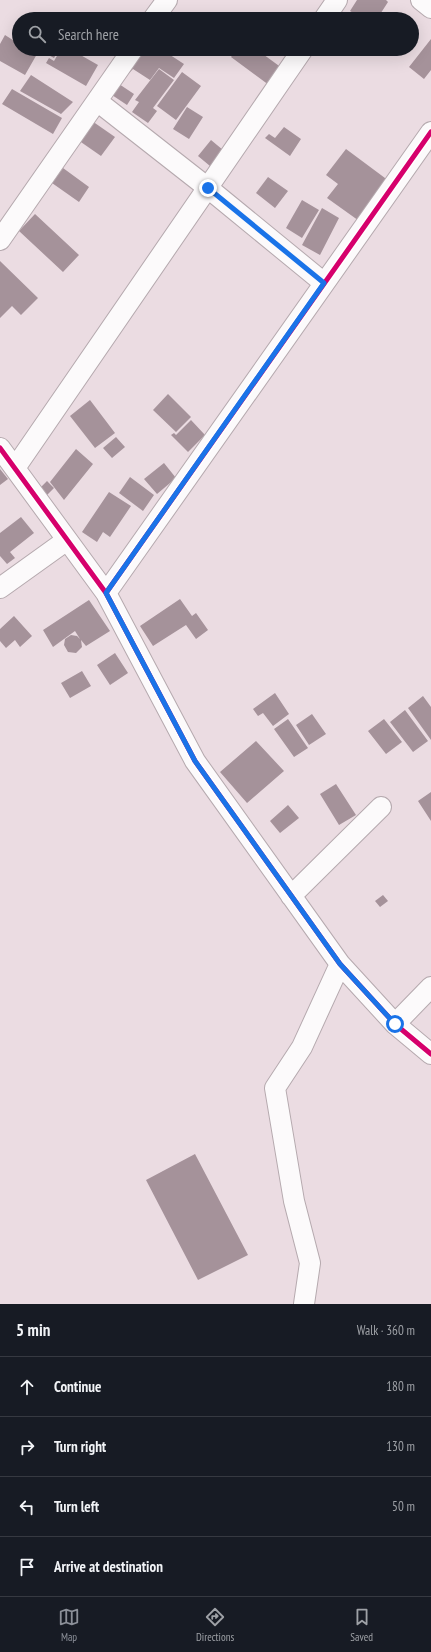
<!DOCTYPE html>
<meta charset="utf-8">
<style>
:root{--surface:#171b24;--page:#20242c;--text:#f1f3f6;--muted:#9ea1a6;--line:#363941;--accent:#8c9099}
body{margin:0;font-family:"PT Sans Narrow",sans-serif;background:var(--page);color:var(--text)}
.stop{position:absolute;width:12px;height:12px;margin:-9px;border:3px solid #1a73e8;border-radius:50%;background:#fff}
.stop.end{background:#1a73e8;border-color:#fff;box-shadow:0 1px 4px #0008}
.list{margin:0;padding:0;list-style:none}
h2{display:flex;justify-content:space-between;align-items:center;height:52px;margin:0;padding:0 16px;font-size:17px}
h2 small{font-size:13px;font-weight:400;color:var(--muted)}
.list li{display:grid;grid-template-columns:26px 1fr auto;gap:12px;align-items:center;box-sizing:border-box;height:60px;padding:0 16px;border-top:1px solid var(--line)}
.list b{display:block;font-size:15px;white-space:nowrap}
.list em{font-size:13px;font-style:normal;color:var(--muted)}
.icon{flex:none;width:22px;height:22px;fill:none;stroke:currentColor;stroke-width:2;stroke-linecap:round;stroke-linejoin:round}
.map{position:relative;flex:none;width:431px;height:1304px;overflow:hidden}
.search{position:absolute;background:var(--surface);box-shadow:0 4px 16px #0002;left:12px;right:12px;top:12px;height:44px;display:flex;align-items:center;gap:10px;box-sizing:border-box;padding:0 14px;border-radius:22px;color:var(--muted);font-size:15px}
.sheet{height:292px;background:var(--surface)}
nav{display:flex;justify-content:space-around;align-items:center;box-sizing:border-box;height:56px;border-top:1px solid var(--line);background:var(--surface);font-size:11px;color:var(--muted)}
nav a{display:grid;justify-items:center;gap:2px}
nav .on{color:var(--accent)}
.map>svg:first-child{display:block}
.building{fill:#a5929a}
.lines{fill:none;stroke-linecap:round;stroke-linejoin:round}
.street-casing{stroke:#b5a9ae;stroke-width:22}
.street{stroke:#fcfafb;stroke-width:20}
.cycleway-casing{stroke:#fff;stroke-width:8}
.cycleway{stroke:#d6006c;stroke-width:5}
.route{stroke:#1a73e8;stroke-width:5}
</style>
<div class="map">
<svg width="431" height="1304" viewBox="0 0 431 1304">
<rect width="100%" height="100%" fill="#ebdce2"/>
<path class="building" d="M 357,0 L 386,0 L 388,2 L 377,19 L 363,19 L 350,11 Z
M 5,35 L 19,44 L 19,49 L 29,49 L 37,54 L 25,75 L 0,61 L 0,44 Z
M 431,39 L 431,70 L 424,79 L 409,67 Z
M 37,49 L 59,49 L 54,58 Z
M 61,49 L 70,49 L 98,65 L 86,86 L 46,63 L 49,58 L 54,61 Z
M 137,49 L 161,49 L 184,64 L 174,78 L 159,68 L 150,80 L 133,69 L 129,73 L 123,69 Z
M 237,49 L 256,49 L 286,71 L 273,88 L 231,57 Z
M 159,69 L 174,80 L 153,108 L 157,111 L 148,123 L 132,112 L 139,102 L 135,100 Z
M 182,72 L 201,86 L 176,120 L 157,106 Z
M 31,75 L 73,102 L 61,114 L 20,91 Z
M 116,82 L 134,94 L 127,105 L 109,93 Z
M 12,89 L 62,118 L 53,134 L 2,104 Z
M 187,107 L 203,117 L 189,139 L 173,129 Z
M 92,121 L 115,137 L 101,156 L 78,140 Z
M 284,127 L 301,139 L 290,156 L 265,138 L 269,134 L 275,138 Z
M 211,140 L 229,155 L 216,171 L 198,156 Z
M 346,149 L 389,181 L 362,223 L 327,198 L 338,184 L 326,175 Z
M 63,168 L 89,187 L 79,202 L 52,183 Z
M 268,177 L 288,191 L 275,208 L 256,193 Z
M 302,200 L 319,210 L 302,238 L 286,228 Z
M 322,208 L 339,218 L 320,255 L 302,245 Z
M 35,214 L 79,255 L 63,272 L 19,231 Z
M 0,261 L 38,298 L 21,315 L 12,306 L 0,318 Z
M 168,394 L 191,417 L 176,432 L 153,410 Z
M 90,400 L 115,433 L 95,448 L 70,416 Z
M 191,420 L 205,435 L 188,452 L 171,435 L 174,433 L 176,435 Z
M 116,437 L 125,447 L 112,458 L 103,448 Z
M 76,449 L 93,464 L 64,500 L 50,482 Z
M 164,463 L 176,478 L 157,494 L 144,479 Z
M 0,469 L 8,479 L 0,485 Z
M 130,477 L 154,495 L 143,511 L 119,493 Z
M 47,481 L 54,488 L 47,495 L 41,487 Z
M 109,492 L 131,506 L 110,537 L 103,532 L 97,542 L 82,532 Z
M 21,517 L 34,533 L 10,552 L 15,558 L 7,564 L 0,556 L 0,533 Z
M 180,599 L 192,616 L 196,613 L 208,630 L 196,639 L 186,625 L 153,646 L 140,626 Z
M 89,600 L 110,631 L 86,646 L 81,640 L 82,647 L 76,653 L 68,652 L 64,645 L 65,639 L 71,635 L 77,636 L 80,639 L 75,631 L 53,647 L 43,630 Z
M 14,616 L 32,636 L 20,647 L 15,640 L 6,648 L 0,641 L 0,629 Z
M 115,653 L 128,673 L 110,685 L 97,665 Z
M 82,671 L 91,686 L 70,698 L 61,683 Z
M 275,693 L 289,714 L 273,726 L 263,713 L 258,716 L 253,709 Z
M 423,696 L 431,707 L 431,740 L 408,708 Z
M 405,710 L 428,741 L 413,752 L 390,722 Z
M 312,714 L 326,734 L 309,745 L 296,725 Z
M 288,719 L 308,748 L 294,757 L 274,729 Z
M 384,719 L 402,742 L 386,754 L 368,731 Z
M 256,741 L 284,771 L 247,803 L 220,772 Z
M 336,784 L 356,815 L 339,825 L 320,794 Z
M 431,792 L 431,821 L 418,801 Z
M 288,805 L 299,818 L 280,833 L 270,821 Z
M 383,895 L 388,901 L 380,907 L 375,901 Z
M 195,1154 L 248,1255 L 198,1280 L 146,1180 Z"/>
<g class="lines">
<g class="street-casing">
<path id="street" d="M 421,0 L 431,8
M 153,19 L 167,0
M 324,19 L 337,0
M 97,101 L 208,188 L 324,283
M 0,240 L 133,49
M 0,448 L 106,593 L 195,761 L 340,964 L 395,1024 L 431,1054
M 15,468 L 303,49
M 0,588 L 67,540
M 106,593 L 431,132
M 291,896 L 381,807
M 395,1024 L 431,987
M 304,1304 L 310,1263 L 294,1201 L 275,1088 L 302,1047 L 340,964"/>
</g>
<use href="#street" class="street"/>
<g class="cycleway-casing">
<path id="cycleway" d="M 0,448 L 106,593 L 195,761 L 340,964 L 395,1024 L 431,1054
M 106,593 L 431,132"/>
</g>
<use href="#cycleway" class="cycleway"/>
</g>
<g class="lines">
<path class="route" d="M 208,188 L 324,283 L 106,593 L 195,761 L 340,964 L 395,1024"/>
</g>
</svg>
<div class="stop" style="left:395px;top:1024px"></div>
<div class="stop end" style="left:208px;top:188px"></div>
<div class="search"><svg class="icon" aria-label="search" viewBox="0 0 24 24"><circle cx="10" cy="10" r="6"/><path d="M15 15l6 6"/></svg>Search here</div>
</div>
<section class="sheet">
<h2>5 min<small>Walk · 360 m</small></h2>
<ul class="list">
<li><svg class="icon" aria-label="ahead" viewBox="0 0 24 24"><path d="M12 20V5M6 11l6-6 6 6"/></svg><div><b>Continue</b></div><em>180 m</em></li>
<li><svg class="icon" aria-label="right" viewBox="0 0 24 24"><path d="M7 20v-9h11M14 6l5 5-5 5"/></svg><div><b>Turn right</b></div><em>130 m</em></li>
<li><svg class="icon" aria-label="left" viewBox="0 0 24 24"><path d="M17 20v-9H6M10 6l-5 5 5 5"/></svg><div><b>Turn left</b></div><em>50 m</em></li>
<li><svg class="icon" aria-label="arrive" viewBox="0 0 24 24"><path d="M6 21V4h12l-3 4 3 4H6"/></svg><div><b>Arrive at destination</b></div></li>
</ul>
</section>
<nav>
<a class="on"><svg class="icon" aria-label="map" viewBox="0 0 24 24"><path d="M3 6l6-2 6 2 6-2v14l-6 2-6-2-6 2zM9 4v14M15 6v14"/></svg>Map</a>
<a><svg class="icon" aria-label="directions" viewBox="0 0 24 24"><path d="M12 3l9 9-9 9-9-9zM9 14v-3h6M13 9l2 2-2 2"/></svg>Directions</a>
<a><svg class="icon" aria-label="saved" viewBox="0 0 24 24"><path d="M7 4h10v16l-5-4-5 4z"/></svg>Saved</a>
</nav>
